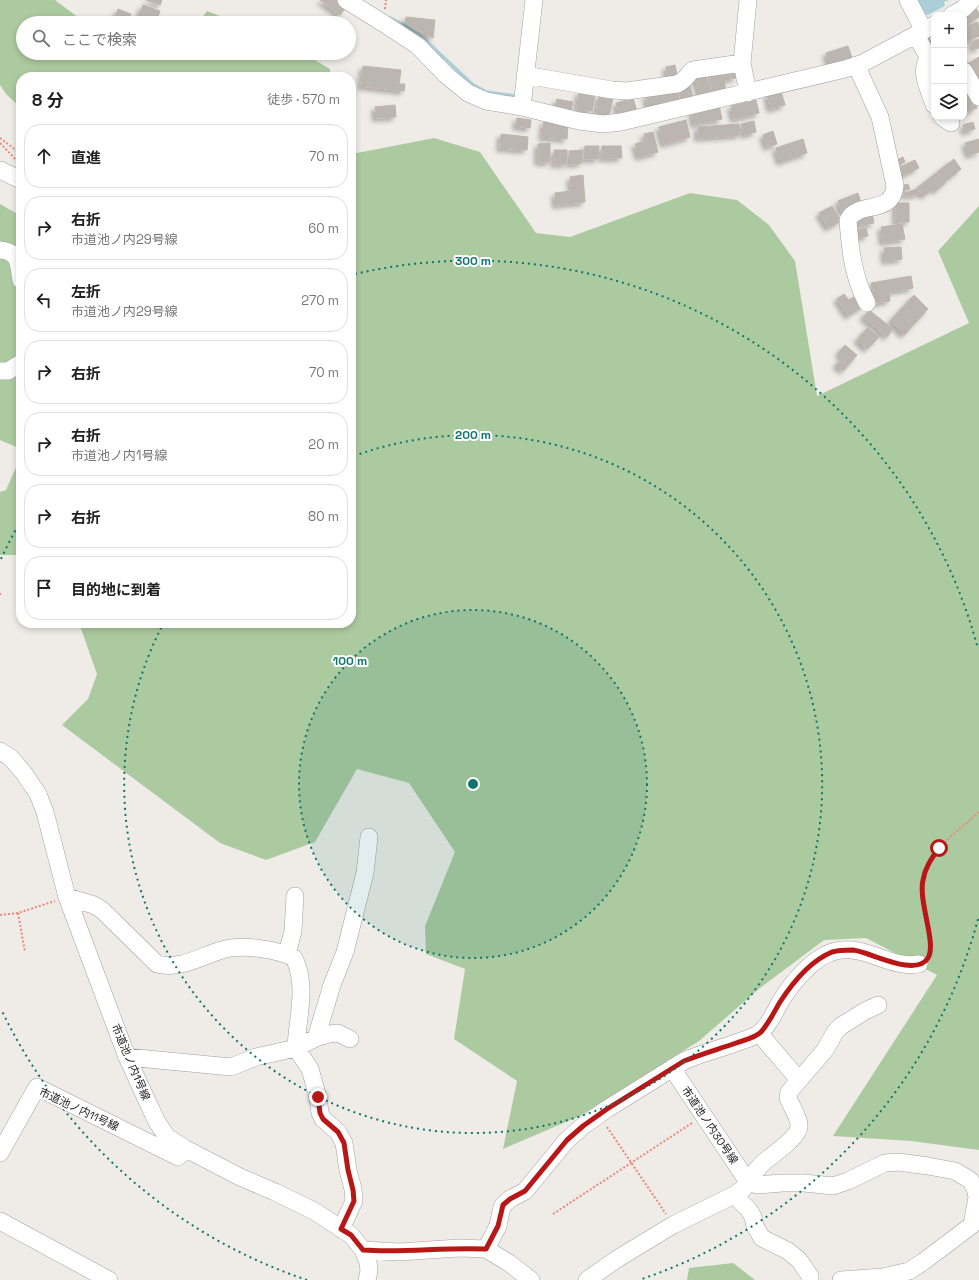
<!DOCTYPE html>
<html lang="ja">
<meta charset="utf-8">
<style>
:root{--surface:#fff;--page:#f2f2f2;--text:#222;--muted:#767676;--line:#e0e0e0}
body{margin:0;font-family:"Space Grotesk","Noto Sans JP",sans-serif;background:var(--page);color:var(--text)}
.controls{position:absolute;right:12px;top:12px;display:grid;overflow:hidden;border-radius:8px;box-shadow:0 2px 6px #0003}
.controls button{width:36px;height:36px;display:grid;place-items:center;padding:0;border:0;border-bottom:1px solid var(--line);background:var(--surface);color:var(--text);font:20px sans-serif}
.stop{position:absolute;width:12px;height:12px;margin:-9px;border:3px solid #b91716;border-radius:50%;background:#fff}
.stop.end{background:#b91716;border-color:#fff;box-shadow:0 1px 4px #0008}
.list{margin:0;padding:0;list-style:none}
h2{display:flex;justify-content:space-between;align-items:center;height:52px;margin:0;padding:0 16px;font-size:17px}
h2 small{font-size:13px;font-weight:400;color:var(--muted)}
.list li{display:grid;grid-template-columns:26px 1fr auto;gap:12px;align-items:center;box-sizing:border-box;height:64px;margin:0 8px 8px;padding:0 8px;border:1px solid var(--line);border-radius:16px}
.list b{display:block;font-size:15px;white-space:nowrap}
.list p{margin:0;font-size:13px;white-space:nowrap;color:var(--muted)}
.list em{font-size:13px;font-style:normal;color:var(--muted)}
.icon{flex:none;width:22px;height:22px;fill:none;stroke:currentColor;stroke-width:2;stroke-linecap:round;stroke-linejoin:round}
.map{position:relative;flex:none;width:979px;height:1280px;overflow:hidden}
.search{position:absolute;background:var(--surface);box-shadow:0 2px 6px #0003;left:16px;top:16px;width:340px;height:44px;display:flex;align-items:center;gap:10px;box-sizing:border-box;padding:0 14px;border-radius:22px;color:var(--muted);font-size:15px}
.panel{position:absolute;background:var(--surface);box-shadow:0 2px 6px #0003;left:16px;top:72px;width:340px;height:556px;border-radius:16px}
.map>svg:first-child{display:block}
.forest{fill:#accaa0}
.water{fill:#acced8}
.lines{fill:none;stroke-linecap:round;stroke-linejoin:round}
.stream{stroke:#acced8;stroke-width:3.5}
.building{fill:#bcb6b0;stroke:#bfb4ab;filter:url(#shadow)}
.minor-casing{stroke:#a1a1a1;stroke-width:18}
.path{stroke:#eb887c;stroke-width:2;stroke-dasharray:2 2;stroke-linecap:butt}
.minor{stroke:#fff;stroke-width:17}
.route{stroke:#b91716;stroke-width:5}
.ring{fill:none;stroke:#0f766e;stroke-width:2;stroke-dasharray:2 4}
.labels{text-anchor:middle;stroke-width:4;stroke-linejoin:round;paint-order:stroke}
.street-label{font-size:11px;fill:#202020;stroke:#fff}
.centre{fill:#0f766e;stroke:#fff;stroke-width:2}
.ring-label{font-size:12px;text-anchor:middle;font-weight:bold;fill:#0f766e;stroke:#fff;stroke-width:4;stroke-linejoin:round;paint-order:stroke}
</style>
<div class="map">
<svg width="979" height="1280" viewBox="0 0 979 1280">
<defs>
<filter id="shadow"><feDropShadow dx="-3.5" dy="3.5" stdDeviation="2" flood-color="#0004"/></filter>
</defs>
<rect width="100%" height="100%" fill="#efece7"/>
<path class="forest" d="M 0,0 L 55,0 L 75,15 L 91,23 L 23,23 L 23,53 L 155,53 L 169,60 L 175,53 L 303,53 L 330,69 L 330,77 L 21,77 L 21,108 L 6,94 L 0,85 Z
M 207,11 L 238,23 L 198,23 Z
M 434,138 L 480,152 L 536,233 L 570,237 L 690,193 L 737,200 L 769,225 L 795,261 L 817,396 L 969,323 L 938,251 L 979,206 L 979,1150 L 911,1141 L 833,1136 L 937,975 L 866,938 L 824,940 L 760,988 L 699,1041 L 580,1116 L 503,1149 L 517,1081 L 454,1039 L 465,969 L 426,954 L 425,926 L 455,852 L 409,783 L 357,769 L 315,842 L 266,860 L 220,843 L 62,725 L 88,699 L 97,674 L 79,623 L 351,623 L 351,153 L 352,154 Z
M 0,204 L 21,216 L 21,449 L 0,440 Z
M 21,456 L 21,555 L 0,555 L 0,492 L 6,490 Z
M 733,1263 L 755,1280 L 687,1280 L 689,1268 Z"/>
<path class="water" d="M 918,0 L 949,0 L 944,2 L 945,6 L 925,16 Z"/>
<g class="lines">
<path class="stream" d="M 390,18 L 404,25 L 422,37 L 472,84 L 486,92 L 515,96"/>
</g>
<path class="building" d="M 146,0 L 162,0 L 160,5 Z
M 320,0 L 336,0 L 346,7 L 340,15 Z
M 143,5 L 160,11 L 156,23 L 136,23 Z
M 975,7 L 979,13 L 979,17 L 967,24 L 964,19 L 964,15 Z
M 118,9 L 131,14 L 128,23 L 113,23 Z
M 406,17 L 435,20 L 433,38 L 405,23 Z
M 978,22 L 979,36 L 964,42 L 964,27 Z
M 927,35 L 930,40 L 934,38 L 934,52 L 921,38 Z
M 979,39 L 979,48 L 974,49 L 972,42 Z
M 848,46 L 853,61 L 831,68 L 826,53 Z
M 979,57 L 979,78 L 973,81 L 964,66 Z
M 675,65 L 677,75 L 668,77 L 666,67 Z
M 363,66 L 401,70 L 399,84 L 405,84 L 404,91 L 361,86 Z
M 735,69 L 736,78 L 724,80 L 726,91 L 713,93 L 710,73 Z
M 705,73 L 711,94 L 701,97 L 694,75 Z
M 690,86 L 693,97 L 681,100 L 678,89 Z
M 968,86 L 977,108 L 964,113 L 964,87 Z
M 676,88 L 679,100 L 649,108 L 646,96 Z
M 781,91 L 785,105 L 771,109 L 767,95 Z
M 579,92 L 595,95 L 592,111 L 577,108 Z
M 599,95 L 613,97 L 609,117 L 596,115 Z
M 633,98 L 637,111 L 620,116 L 616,103 Z
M 557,99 L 573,102 L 571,110 L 555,107 Z
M 756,100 L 759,113 L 734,119 L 731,106 Z
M 395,105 L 396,117 L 376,118 L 375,107 Z
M 719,105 L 722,119 L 694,124 L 692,110 Z
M 517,118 L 531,120 L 530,128 L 516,126 Z
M 686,120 L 690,137 L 664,144 L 659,127 Z
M 544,121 L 568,123 L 567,139 L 542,137 Z
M 754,121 L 756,132 L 744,135 L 741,124 Z
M 973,122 L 975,129 L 965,132 L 963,125 Z
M 739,124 L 740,135 L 698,138 L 698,127 Z
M 773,131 L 777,144 L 767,147 L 763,135 Z
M 653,132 L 658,152 L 639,157 L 635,144 L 646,141 L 644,134 Z
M 501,134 L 528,137 L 527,150 L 500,148 Z
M 803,139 L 807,153 L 780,162 L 776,148 Z
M 979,139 L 979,152 L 969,155 L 965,143 Z
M 550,143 L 550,162 L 538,162 L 538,144 Z
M 585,146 L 599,146 L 598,159 L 584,159 Z
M 602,146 L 621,146 L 622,158 L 602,158 Z
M 554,150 L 567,150 L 567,164 L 554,164 Z
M 582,150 L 582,163 L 570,164 L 569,151 Z
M 903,157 L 905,162 L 895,167 L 893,162 Z
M 954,159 L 961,169 L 945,182 L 937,172 Z
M 915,160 L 919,168 L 904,175 L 900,167 Z
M 936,173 L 945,183 L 936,191 L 934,188 L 924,196 L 917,188 Z
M 583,175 L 585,202 L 556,205 L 555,193 L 572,191 L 570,177 Z
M 908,184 L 910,189 L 898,192 L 896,187 Z
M 917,189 L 919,194 L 905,196 L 904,193 Z
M 858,193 L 862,206 L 842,213 L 838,201 Z
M 896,203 L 909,203 L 909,222 L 896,222 Z
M 832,206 L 841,221 L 828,228 L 819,213 Z
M 872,212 L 874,223 L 856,226 L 854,215 Z
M 902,224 L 905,239 L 883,242 L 881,227 Z
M 866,228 L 868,236 L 858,238 L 857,230 Z
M 901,247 L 902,259 L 885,261 L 884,248 Z
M 911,276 L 913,288 L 889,292 L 890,301 L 875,303 L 871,283 Z
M 844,294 L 849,300 L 857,295 L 864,306 L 848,316 L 837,299 Z
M 914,295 L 928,309 L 904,335 L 890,321 Z
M 869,310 L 893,329 L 887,337 L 863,317 Z
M 868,327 L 879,337 L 867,349 L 857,340 Z
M 845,345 L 857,355 L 843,371 L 836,365 L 843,357 L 838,353 Z"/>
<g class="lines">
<g class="minor-casing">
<path id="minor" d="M 346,0 L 383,23 L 418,46 L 445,74 L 468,93 L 486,101 L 522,107 L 579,121 L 603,124 L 621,122 L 845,69 L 863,63 L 934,25
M 908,0 L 924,31
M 952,15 L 963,9 L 972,0
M 916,36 L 929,58 C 918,71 930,91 934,105
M 856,65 L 880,117 L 895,186 C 892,216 858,200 848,220 C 850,248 853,277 867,303
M 964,71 L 979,97
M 525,75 L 612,90 L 627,91 L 677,84 C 687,80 686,75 693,70 L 742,63
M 748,93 L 742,63 L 748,0
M 522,107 L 534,0
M 942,117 L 951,123
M 0,170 L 21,180
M 0,250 C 20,252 18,263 21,280
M 0,371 L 8,371 L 21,363
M 0,751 L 11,758 L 23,772 L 38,794 L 45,812 L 67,897 L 127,1057 L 148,1103 L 157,1122 L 167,1137 L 186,1149 L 240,1177 L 275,1192 L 314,1211 L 351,1235 L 363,1250 L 368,1262 L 369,1271 L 367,1280
M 67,897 L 94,905 L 102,910 L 157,964 C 180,970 201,956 222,950 C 241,944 277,949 294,958 C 308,986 297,1019 296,1048 L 310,1069 L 318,1097 L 320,1113 L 323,1119 L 338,1132 L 344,1143 L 348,1170 L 353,1189 L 354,1201 L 341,1229
M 287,955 L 293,931 L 295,896
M 759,1033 L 799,1080
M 316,1038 L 332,985 L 345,952 L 365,873 L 369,837
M 127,1057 L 231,1067 L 256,1057 L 296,1048 L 316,1038 L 329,1034 L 338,1033 L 350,1039
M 672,1068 L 748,1182 C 753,1175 757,1168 764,1162 C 772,1155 798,1138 799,1127 C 800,1120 791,1105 788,1098 L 789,1092 L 825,1050 L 835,1032 L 841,1026 L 865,1011 L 878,1005
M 0,1153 L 37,1087 L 178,1157 L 186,1149
M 0,1221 L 109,1280
M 486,1249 L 498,1226 L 501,1211 L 503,1205 L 510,1199 L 525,1191 L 567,1140 L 583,1126 L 607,1109 L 684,1061 C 701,1053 719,1049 736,1043 C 743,1040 752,1038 758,1034 C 768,1027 774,1014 779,1004 C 790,985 813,956 836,951 C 865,944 890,969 919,964
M 363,1250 L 399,1252 L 459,1248 L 486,1249 L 509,1263 L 531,1280
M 587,1280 L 617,1259 L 673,1225 L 734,1195
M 810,1280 L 810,1276 L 799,1260 L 788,1251 L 762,1238 L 755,1226 L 753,1217 L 749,1210 L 734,1195 L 744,1188 L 748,1182 L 757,1185 L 782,1183 L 804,1183 L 833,1186 L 848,1181 L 885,1163 L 899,1162 L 928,1166 L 955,1171 L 970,1180 L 975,1188 L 977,1197 L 972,1225 L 923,1262 L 909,1271 L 883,1277 L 841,1280"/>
</g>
<path class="path" d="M 385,9 L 386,0
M 0,138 L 21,154
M 0,143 L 19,163
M 0,593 L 0,597
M 18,913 L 25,952
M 0,915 L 18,913 L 55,901
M 928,955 C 929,953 931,949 931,947 C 931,938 926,922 925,913 C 914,860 943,844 979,812
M 607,1127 L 666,1214
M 553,1214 L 692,1123"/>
<use href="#minor" class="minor"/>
</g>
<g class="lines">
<path class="route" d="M 318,1097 L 320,1113 L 323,1119 L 338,1132 L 344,1143 L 348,1170 L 353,1190 L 354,1201 L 341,1229 L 351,1235 L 363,1250 C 404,1253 444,1247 486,1249 L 498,1226 L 503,1205 L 510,1199 L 525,1191 L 567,1140 L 583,1126 L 607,1109 L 684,1061 C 701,1054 719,1049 736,1043 C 744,1040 755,1038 761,1032 C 769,1023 774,1012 780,1002 C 793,982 810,961 832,952 C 839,950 846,950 853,950 C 871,952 915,978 928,958 C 937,943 918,902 923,880 C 925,868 931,859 939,848"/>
</g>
<circle cx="473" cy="784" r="174" fill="#0f766e" fill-opacity=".12"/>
<g class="ring">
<circle cx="473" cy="784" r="174"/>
<path d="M354 456A349 349 0 1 1 162 626"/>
<path d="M978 919A523 523 0 0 1 639 1280M307 1280A523 523 0 0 1 1 1009M1 559A523 523 0 0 1 20 522M355 274A523 523 0 0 1 978 649"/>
</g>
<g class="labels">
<g class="street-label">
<text transform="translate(131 1062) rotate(67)" y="4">市道池ノ内1号線</text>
<text transform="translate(79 1109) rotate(25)" y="4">市道池ノ内11号線</text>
<text transform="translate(710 1125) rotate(56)" y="4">市道池ノ内30号線</text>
</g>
</g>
<circle cx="473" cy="784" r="6" class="centre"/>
<g class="ring-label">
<text x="473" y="265">300 m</text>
<text x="473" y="439">200 m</text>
<text x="350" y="665">100 m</text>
</g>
</svg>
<div class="controls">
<button>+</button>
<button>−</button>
<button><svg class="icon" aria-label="layers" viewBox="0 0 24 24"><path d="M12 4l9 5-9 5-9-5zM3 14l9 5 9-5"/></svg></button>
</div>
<div class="stop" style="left:939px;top:848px"></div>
<div class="stop end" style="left:318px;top:1097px"></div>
<div class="search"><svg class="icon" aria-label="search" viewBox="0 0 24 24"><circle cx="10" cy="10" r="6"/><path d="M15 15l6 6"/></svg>ここで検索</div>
<section class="panel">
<h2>8 分<small>徒歩 · 570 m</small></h2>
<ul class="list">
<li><svg class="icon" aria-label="ahead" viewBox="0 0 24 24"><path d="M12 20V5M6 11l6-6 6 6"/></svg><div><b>直進</b></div><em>70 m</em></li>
<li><svg class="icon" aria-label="right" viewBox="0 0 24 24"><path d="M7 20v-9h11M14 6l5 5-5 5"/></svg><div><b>右折</b><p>市道池ノ内29号線</p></div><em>60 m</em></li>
<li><svg class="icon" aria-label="left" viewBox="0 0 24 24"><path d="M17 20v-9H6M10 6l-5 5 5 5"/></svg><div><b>左折</b><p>市道池ノ内29号線</p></div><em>270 m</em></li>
<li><svg class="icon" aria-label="right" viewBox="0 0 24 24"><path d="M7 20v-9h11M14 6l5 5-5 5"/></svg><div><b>右折</b></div><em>70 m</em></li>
<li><svg class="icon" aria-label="right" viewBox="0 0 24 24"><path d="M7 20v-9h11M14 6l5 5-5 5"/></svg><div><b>右折</b><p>市道池ノ内1号線</p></div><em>20 m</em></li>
<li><svg class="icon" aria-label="right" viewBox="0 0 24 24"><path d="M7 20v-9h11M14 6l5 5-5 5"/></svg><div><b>右折</b></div><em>80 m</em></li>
<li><svg class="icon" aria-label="arrive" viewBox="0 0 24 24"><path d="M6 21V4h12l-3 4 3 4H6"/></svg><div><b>目的地に到着</b></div></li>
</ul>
</section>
</div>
